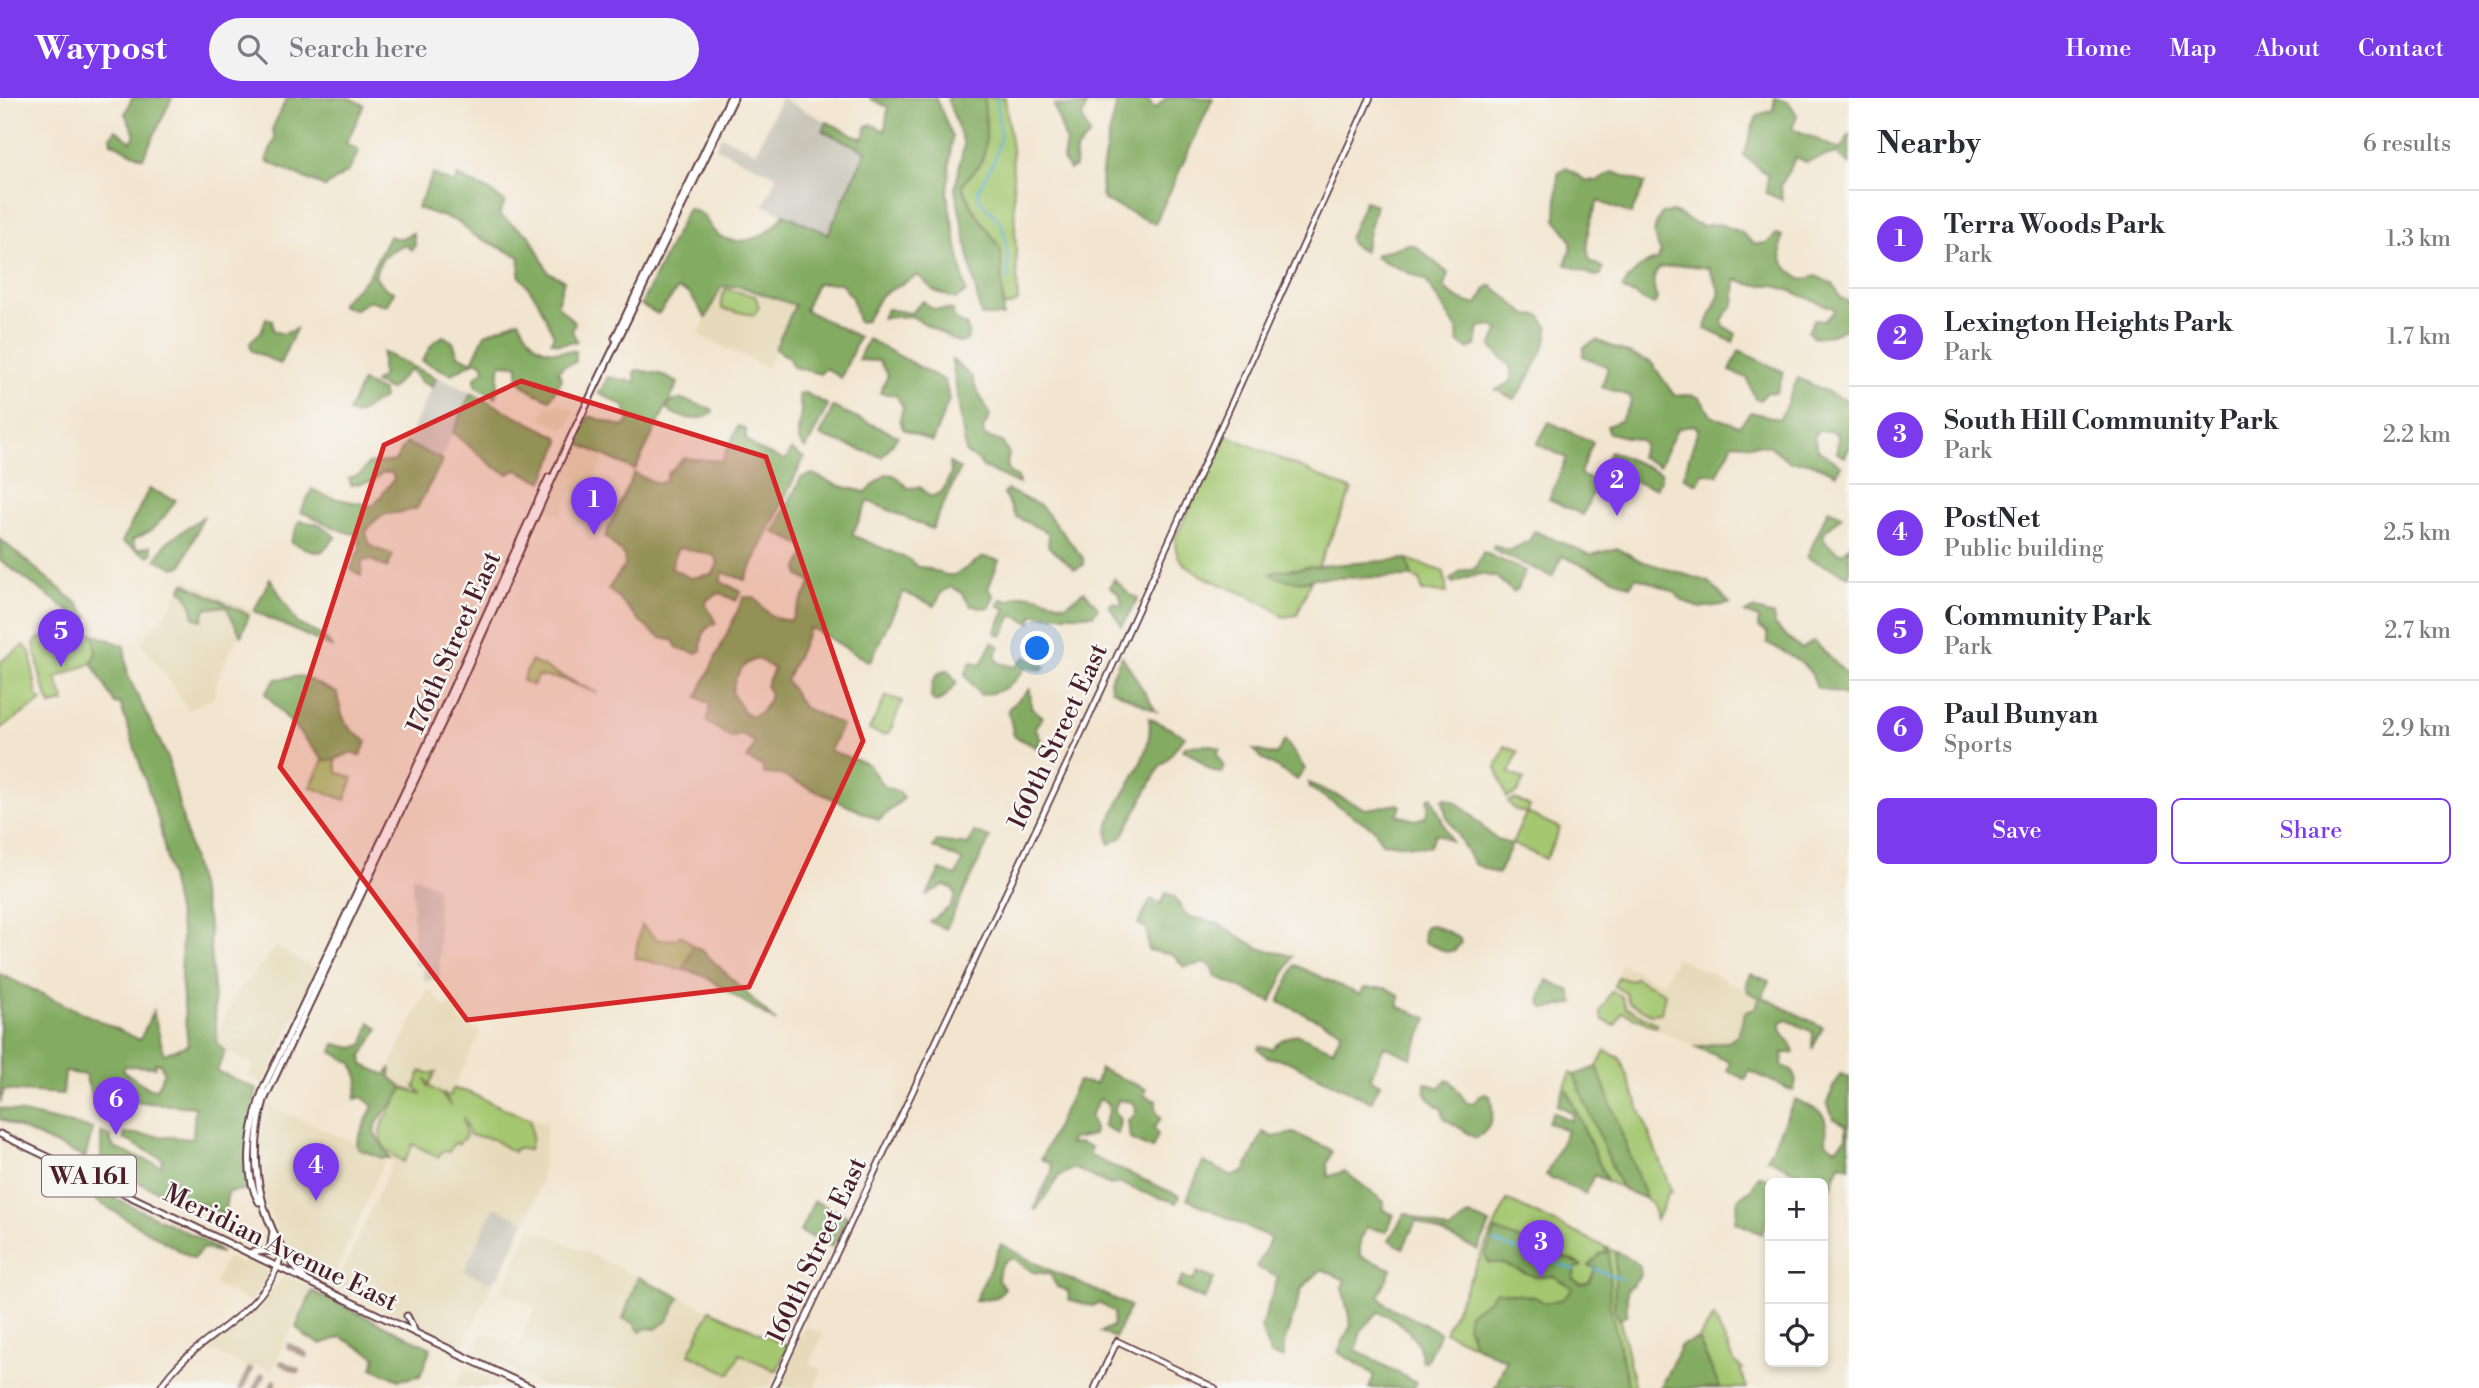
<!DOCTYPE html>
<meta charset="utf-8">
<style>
:root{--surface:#fff;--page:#f2f2f3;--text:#2b2b33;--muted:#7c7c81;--line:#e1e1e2;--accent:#7c3aed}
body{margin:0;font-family:"Libre Bodoni",serif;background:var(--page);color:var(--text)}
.controls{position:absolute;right:21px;bottom:21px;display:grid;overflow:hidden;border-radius:10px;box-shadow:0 4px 10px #0003}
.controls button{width:63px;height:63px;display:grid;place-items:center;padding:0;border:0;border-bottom:2px solid var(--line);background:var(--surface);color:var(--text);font:35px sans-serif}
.you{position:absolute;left:1038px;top:551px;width:24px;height:24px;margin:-18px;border:5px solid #fff;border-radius:50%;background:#1a73e8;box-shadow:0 0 0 10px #1a73e833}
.badge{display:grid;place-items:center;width:46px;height:46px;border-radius:50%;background:var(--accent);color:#fff;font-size:23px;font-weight:700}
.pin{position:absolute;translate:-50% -58px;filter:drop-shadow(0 2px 4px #0008)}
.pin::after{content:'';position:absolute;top:37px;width:24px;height:21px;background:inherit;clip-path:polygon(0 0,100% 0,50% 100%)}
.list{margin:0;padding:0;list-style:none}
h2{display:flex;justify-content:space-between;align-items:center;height:91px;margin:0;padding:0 28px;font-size:30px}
h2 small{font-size:23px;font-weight:400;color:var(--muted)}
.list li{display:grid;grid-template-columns:46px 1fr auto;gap:21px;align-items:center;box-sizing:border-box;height:98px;padding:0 28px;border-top:2px solid var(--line)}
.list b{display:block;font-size:26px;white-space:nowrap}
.list p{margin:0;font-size:23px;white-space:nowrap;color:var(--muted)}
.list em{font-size:23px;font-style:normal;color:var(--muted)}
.actions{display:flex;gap:14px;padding:21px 28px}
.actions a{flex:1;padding:16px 0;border:2px solid var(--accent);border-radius:10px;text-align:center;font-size:24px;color:var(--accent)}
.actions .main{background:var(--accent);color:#fff}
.icon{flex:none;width:38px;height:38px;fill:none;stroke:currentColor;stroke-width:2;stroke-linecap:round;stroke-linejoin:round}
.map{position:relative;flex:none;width:1849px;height:1290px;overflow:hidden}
header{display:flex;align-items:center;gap:42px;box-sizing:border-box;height:98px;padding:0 35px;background:var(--accent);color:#fff}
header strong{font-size:33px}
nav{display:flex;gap:38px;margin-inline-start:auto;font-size:24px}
.search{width:490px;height:63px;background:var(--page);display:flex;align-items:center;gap:18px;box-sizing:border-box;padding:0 24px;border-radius:38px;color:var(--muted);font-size:26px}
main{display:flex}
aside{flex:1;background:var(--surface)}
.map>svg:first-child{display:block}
.built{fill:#e6daba}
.industrial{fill:#c8c4b8}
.green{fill:#a4c770;stroke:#77734e;stroke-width:2}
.forest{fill:#83ac62;stroke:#666646;stroke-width:2;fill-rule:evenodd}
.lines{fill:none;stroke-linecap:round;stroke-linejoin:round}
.stream{stroke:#5cb2d9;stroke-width:2}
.taxiway{stroke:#9e827d;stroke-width:6}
.secondary-casing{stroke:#633d44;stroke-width:8}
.primary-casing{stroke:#633d44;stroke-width:9}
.secondary{stroke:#fff;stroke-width:4.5}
.primary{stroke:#fff;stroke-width:5}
.marked{fill:#d62828;fill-opacity:0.2;stroke:#d62828;stroke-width:5;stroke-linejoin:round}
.labels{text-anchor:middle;stroke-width:5;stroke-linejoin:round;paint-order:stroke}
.shield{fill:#f6f6f2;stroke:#7e6067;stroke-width:2}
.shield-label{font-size:24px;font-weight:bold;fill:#4a1f2b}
.street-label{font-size:26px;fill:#4a1f2b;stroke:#f6f6f2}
</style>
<header>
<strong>Waypost</strong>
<div class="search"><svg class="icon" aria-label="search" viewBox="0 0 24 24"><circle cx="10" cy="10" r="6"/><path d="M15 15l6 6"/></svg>Search here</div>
<nav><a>Home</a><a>Map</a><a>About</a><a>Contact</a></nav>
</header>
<main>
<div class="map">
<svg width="1849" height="1290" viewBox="0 0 1849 1290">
<rect width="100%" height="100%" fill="#f6f6f2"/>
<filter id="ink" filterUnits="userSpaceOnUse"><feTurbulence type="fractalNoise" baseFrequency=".0143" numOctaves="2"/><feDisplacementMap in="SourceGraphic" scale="14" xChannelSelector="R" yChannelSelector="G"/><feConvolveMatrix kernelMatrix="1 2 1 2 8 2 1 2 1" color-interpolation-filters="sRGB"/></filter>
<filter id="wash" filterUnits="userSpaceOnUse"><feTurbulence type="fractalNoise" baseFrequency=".00686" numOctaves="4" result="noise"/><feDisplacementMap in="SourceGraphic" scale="28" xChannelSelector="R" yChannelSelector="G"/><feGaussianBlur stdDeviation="1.57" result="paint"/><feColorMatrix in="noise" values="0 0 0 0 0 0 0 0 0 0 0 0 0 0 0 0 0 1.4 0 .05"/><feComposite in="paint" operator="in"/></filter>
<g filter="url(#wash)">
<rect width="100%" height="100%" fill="#f2e5cf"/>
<path class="built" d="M 728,175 L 796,208 L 767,269 L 698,237 Z
M 547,306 L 560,306 L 575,313 L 568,329 L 562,331 L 540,320 Z
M 572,343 L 605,359 L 587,398 L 573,392 L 561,418 L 542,410 Z
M 186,481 L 251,513 L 221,571 L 213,600 L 188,612 L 162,572 L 140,545 L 169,511 Z
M 276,849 L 317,872 L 263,986 L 248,979 L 254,966 L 217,949 L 217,938 L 232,901 Z
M 1676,859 L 1761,899 L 1731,965 L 1604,906 L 1622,866 L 1663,885 Z
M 431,892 L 444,909 L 454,907 L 460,910 L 458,923 L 481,933 L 455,988 L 547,1026 L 541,1085 L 527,1124 L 494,1109 L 465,1172 L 492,1186 L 464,1247 L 336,1188 L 393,1063 L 385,1061 L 331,1185 L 295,1169 L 289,1160 L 263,1100 L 258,1060 L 266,1006 L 358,1047 L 397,953 L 426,895 Z
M 531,1129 L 660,1189 L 647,1230 L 667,1223 L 680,1199 L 710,1212 L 689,1257 L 730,1276 L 740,1256 L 777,1273 L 769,1290 L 547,1290 L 475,1254 L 482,1234 L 517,1250 L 536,1209 L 502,1193 Z
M 227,1159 L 244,1167 L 247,1162 L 268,1171 L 267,1180 L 250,1204 L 214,1186 Z
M 284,1178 L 311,1189 L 271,1274 L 257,1267 L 254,1272 L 205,1250 L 253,1214 Z
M 806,1228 L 823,1236 L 810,1266 L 822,1272 L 814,1290 L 777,1290 Z
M 465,1269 L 484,1278 L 510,1290 L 455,1290 Z"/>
<path class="industrial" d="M 781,0 L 827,24 L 824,33 L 866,53 L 828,136 L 764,107 L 777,78 L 716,50 L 721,38 L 756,54 Z
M 1052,0 L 1118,0 L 1116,8 L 1054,8 Z
M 437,279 L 471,295 L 441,361 L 406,345 Z
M 412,777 L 437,789 L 440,881 L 424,883 L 422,868 L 414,868 Z
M 494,1109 L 525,1123 L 498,1180 L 495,1179 L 492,1186 L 464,1173 Z"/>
<path class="green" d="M 984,0 L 1005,0 L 1012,51 L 1018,204 L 1005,209 L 1000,188 L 1001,151 L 971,108 L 962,87 C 967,79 975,74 980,66 C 990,47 985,21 984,0 Z
M 726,191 L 755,198 L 759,209 L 754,217 L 722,211 L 721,201 Z
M 1224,336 L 1352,392 L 1318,468 L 1271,476 L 1285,481 L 1311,483 L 1297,517 L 1283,519 C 1257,493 1202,487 1181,462 C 1176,457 1175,447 1175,441 Z
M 1407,461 L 1444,474 L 1447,495 L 1422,493 L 1420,482 L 1412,479 Z
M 63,534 L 94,536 L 97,554 L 92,565 L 56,580 L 65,604 L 51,607 L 42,586 L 34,546 L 38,541 Z
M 24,547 L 30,554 L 37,598 L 42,603 L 0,631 L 0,564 Z
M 531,563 L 597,595 L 562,581 L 537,578 L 533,588 L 522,583 Z
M 886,598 L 902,603 L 890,634 L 884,637 L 869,632 Z
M 1505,648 L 1518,654 L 1509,675 L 1524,681 L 1517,695 L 1507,700 L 1496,669 Z
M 323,662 L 335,662 L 337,674 L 353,680 L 345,702 L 310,689 Z
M 1515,701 L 1530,708 L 1527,715 L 1560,730 L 1546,761 L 1512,746 L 1526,715 L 1514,711 L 1508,704 Z
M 641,827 L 658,842 L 676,841 L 681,837 L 693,848 L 684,872 L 635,860 Z
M 1618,879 L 1631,883 L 1635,880 L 1665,895 L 1661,915 L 1651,916 L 1629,905 L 1626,895 L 1614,888 Z
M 1611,893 L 1622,899 L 1626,910 L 1658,926 L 1656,929 L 1622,914 L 1615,928 L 1603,922 L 1600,915 Z
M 1605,953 L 1620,960 L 1672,1095 L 1669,1094 L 1656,1122 L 1652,1105 L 1646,1101 L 1597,969 Z
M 421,973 L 428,976 L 436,974 L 429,987 L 425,980 L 428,988 L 440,995 L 451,1008 L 444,996 L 450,998 L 453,991 L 468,994 L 530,1022 L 532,1039 L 529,1052 L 516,1050 L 514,1054 L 492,1041 L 470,1037 L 463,1019 L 466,1038 L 458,1046 L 454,1045 L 449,1054 L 442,1053 L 438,1059 L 413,1046 L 404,1064 C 357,1039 392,1018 403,990 L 422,996 L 415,989 Z
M 1571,975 L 1574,977 L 1621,1090 L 1607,1083 L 1565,988 Z
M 1507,1102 L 1616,1154 L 1614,1213 L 1620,1222 L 1635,1290 L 1629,1290 L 1627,1282 L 1567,1290 L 1445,1234 Z
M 710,1212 L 788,1248 L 777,1273 L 740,1256 L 730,1276 L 689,1256 Z
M 1714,1219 L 1735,1265 L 1743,1271 L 1740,1272 L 1747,1290 L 1720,1290 L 1698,1241 Z"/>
<path class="forest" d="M 132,0 L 172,0 L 143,60 L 111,44 L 110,39 L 116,32 L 131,44 L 135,36 L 125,16 Z
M 287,0 L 349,0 L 364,7 L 346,46 L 359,52 L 349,73 L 325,89 L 266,63 L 275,40 L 272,31 Z
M 869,0 L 936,0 L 952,38 L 947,97 L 966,194 L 956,201 L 934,193 L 918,177 L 881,197 L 866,223 L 858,224 L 852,200 L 841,185 L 817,185 L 805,212 L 859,239 L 841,280 L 826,270 L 820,276 L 793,269 L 788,259 L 775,251 L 795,207 L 739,188 L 721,189 L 706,220 L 689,195 L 678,191 L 658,216 L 641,207 L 688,110 C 693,112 700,114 703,118 C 710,125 711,134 721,139 C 746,150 771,137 784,116 L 828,136 L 866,53 L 823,33 L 827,24 L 862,41 L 867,28 L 871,26 L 885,33 L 888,9 Z
M 947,0 L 984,0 C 985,21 990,47 980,66 C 975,74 967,79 962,87 L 971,108 L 1001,151 L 1003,218 L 981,218 L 955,91 L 964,46 Z
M 1118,0 L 1146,0 L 1155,11 L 1166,0 L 1213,0 L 1155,126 L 1104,102 C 1095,79 1113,25 1118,0 Z
M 1775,0 C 1788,0 1791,7 1797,17 L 1792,30 L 1840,52 L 1849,37 L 1849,66 L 1836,55 L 1806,64 L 1796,59 L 1781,87 L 1782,102 L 1766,95 L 1768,77 L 1743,57 C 1751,44 1750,30 1758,17 L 1773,12 Z
M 1054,8 L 1086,8 L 1082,19 L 1090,37 L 1076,52 L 1075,69 L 1069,72 L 1063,61 L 1066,43 Z
M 1566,69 L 1585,82 L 1598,83 L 1613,74 L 1645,85 L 1631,116 L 1598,103 C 1590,124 1583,141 1590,163 L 1603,170 L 1601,177 L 1595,178 L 1565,166 C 1577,139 1571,142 1556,122 L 1558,76 Z
M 433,76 L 454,86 L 458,78 L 490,93 L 505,104 L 499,117 L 530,138 L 548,174 L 564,182 L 557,207 L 575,225 L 572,233 L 577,243 L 559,246 L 551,243 L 554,237 L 537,201 L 519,177 L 520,159 L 473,137 L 459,124 L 417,110 Z
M 1365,103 L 1376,107 L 1364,154 L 1351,146 L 1349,140 Z
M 1673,114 L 1701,128 L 1719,126 L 1741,134 L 1754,146 L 1767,145 L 1777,136 L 1782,138 C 1778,161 1782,169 1802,182 L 1816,178 L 1833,186 L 1840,199 L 1849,204 L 1849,229 L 1833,237 L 1813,239 L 1808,234 L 1814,222 L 1824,223 L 1834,214 L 1833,210 L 1775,187 L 1752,187 L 1736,181 L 1734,206 L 1722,222 L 1724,228 L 1736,236 L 1733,244 L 1705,231 L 1720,194 L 1709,170 L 1685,167 L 1659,170 C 1651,180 1653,190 1657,201 L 1654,207 L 1622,191 C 1629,178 1643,164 1657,162 L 1661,154 C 1652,138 1652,131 1662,115 Z
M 413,135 L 415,147 L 412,152 L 405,147 C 387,153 380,159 375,178 L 386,191 L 394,194 L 386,208 L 370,202 L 356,211 L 343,209 L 341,205 L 368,179 L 389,138 L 399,141 Z
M 1408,146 L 1415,148 L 1448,175 L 1444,190 C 1453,198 1465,206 1477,206 L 1488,188 L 1492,188 L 1527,217 L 1540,218 C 1544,223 1548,227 1548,233 C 1549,245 1523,293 1514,301 L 1496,292 L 1511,284 C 1516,265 1499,261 1491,248 L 1499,232 L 1491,227 L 1479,229 L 1476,248 L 1468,251 L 1458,244 L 1457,231 L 1426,183 L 1375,159 L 1377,156 Z
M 923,203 L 933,211 L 953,212 L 954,221 L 966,227 L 969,234 L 967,242 L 961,245 L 954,242 L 911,218 L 882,220 L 887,211 L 911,215 Z
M 266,220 L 272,222 L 273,233 L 284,236 L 296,231 L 280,266 L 251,252 L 250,244 L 261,234 Z
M 519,222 C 535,252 541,255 576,253 L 576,264 L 563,268 L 558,274 L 562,281 L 550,302 L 530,293 L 518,282 L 518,267 L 500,266 L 496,300 L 476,289 L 475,279 L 485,272 L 481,264 L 476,263 L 451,276 L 422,263 L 433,245 L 443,238 L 453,244 L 458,257 L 472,264 L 485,236 Z
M 868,241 L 945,283 L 949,302 L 932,344 L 903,331 L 900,321 L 903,309 L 896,297 L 880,295 L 888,277 L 879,263 L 858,262 Z
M 1596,242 L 1651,264 L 1674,297 C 1699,297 1699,295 1711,318 L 1739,328 L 1751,314 L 1780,321 L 1798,280 L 1849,304 L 1849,350 L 1845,359 L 1837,355 L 1838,337 L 1831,333 L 1817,333 L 1814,339 L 1818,352 L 1841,367 L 1837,376 L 1809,364 L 1790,364 L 1770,348 L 1733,345 L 1717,377 L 1703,375 L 1697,386 L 1683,379 L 1698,331 L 1694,327 L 1677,331 L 1659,368 L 1640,359 L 1644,346 L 1639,342 L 1609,335 L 1607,328 L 1620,323 L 1631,305 L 1630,298 L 1602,289 L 1608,269 L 1583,258 L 1583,250 Z
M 1739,253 L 1784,274 L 1776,295 L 1767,294 L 1760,302 L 1755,301 L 1747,280 L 1730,273 Z
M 382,254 L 436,280 L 432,289 L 421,284 L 410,271 L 390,292 L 374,285 L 382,279 Z
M 952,262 L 973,280 C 974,295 987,303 990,319 L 983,330 L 984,338 L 1002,344 L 1009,356 L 1007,366 L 1010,375 L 1018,379 L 1019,386 L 983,369 L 979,363 L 966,355 Z
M 637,272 L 660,276 L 678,285 L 635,372 L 575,344 L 589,318 L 624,329 L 629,323 L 624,308 L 599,295 L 608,279 L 636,284 L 634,274 Z
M 362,284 L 383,294 L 383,300 L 356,317 L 348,314 Z
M 471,295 L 558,339 L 560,344 L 543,384 L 517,372 L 508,376 L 494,369 L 453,335 Z
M 805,295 L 828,307 L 806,351 C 792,340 800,327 801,313 C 801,307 799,302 799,296 Z
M 681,301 L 712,311 L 713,314 C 700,325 679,321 667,311 L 671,304 Z
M 833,309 L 898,338 L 882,359 L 820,338 Z
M 1549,324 L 1593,344 L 1580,375 L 1584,379 L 1598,382 L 1583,417 L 1549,401 L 1567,360 L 1537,346 Z
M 738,328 L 746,332 L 746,341 L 757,351 L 783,362 L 787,361 L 791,352 L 804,360 L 745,482 L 722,474 L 721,484 L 741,493 L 736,503 L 720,495 L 707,502 L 706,507 L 716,525 C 702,530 702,540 701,553 L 695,555 L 677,550 L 673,542 C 650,544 627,504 608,491 L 625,467 L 624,457 L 605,438 L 634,375 L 658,386 L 666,382 L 667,376 L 684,360 L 722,363 ZM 683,450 L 715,458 L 718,465 L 713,476 L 690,480 L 671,470 L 677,451 Z
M 406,345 L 443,362 L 417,410 C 391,421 385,406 366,434 C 370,454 377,449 393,457 L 387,470 L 371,462 L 362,463 L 361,478 L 351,471 L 360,450 L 358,437 C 337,434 321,421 301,414 L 312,391 L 328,399 L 373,408 L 394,381 L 392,375 L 382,375 L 373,383 L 351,387 L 349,380 L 360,377 L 368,366 L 395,363 Z
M 1610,353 L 1661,375 L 1661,381 L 1656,390 L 1601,374 Z
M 950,365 L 960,371 L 932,431 L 868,403 L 852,437 L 908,461 L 918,469 C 930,468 941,479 953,477 C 962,475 974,463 984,459 L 999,462 L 988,491 L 994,498 L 989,510 L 971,508 L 961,494 L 951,489 L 941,495 L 935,508 L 903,494 L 870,564 C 847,553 834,540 810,530 L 786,582 L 803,609 L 842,627 L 830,653 L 868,666 L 883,688 L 900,694 L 904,700 L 879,722 L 781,677 L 764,676 L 762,668 L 747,661 L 755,644 L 741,637 L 731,640 L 707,624 L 710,606 L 697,599 L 744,499 L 754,499 C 765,512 771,523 791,522 L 812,484 L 799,478 L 798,470 L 805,456 L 802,447 L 774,434 L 801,380 L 813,376 L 836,387 L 866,394 L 886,376 L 894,377 L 908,390 L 920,389 L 931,399 L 942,394 L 951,376 ZM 758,561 L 774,571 L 766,587 L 770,596 C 768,606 762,616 751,618 L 743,613 L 732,595 C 734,580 742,564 758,561 Z
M 149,391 L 176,402 C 164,420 153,435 132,442 L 137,451 L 151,448 L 152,456 L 148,458 L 122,444 Z
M 1007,392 L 1041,408 L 1083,460 L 1084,467 L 1075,471 L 1048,448 L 1049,435 L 1016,419 L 1004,396 Z
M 1828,412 L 1842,418 L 1824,434 L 1824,443 L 1839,455 L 1845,454 L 1849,448 L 1849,478 L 1807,460 Z
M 203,419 L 182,468 L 175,470 L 156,461 L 167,444 Z
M 299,423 L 319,426 L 336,439 L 321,454 L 314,454 L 291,444 Z
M 1534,433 L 1591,457 L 1617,450 L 1641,463 L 1709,484 L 1730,506 L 1700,510 L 1681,502 L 1675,494 L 1636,479 L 1630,488 L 1562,458 L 1552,479 L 1493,452 L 1494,447 L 1508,453 L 1529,443 Z
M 0,441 L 78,506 L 88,519 L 83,528 L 71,528 L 73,516 L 0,462 Z
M 1483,454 L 1525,473 L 1518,491 L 1513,494 L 1496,479 L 1479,476 L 1453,485 L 1450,482 L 1461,473 L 1475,471 Z
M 1407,461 L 1412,479 L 1315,480 C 1303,486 1282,483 1271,476 C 1279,469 1295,473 1305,469 Z
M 270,480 L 297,525 L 324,539 L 333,550 L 254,513 Z
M 1114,481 L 1130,497 L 1138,500 L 1122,528 L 1109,507 L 1114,504 L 1120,508 L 1122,504 L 1118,495 L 1110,489 Z
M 184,485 L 249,517 L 241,538 L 226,508 L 205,511 L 202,522 L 194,520 L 191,504 L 181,491 Z
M 1084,493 L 1098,509 L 1093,517 L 1033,517 L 1030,525 L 1012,517 L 1002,538 L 995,535 L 1006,511 L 998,507 L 1001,501 L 1009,503 C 1027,488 1048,504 1066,507 Z
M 1752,511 L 1774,517 L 1774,527 L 1801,551 L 1814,543 L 1849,579 L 1849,598 L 1816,589 C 1813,565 1785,555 1767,545 L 1767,535 L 1758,529 L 1759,520 L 1745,515 Z
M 94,536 L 124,548 L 128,578 L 167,658 L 209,828 L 217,946 L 225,953 L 217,973 L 257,991 C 248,1026 244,1056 249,1091 L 228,1094 L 224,1116 L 199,1105 L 183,1105 L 101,1067 L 101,1034 L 109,1038 L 114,1050 L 161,1068 L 163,1061 L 124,1041 L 125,1035 L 193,1041 L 195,1009 L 92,1000 L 85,977 L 65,974 L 63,996 L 4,992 L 0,1005 L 0,876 L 140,942 L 153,913 L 164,956 L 188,947 L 181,880 L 182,837 L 159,724 L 120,605 L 115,606 L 92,565 L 96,554 ZM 155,965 L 160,965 L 164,974 L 157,991 L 149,990 L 123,973 L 124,968 L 155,969 Z
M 992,544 L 999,548 L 995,558 L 999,565 L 1016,569 L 1025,559 L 1045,568 L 1041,572 L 1026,569 C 1012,588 1005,594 980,597 L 965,577 L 971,563 L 981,567 Z
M 1122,558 L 1156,613 L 1111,591 L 1110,582 Z
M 948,572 L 957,585 L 944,600 L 936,604 L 931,600 L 932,586 L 937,576 Z
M 301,578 L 337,595 C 341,619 345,631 367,643 L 360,658 L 352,654 L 335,662 L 323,662 L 265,595 L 276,581 Z
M 1030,591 L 1031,609 L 1043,619 L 1035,629 L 1041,642 L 1038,650 L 1014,638 L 1008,611 Z
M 1149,620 L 1185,638 C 1176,648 1171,660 1160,668 L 1122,739 L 1109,746 C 1098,713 1157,668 1149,620 Z
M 1285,642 L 1305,671 L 1297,682 L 1261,660 L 1254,652 L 1276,657 Z
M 1211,647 L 1220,651 L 1217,656 L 1224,667 L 1221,675 C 1205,674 1198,656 1183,652 L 1186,648 Z
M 1309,685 L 1366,711 L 1399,706 L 1401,708 L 1397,717 L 1415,722 L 1425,719 L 1429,709 L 1427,701 L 1432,699 L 1451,743 L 1436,735 L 1429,749 L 1382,745 L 1374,731 L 1310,690 Z
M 1446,700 C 1473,708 1484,743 1512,746 L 1498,776 L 1474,766 L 1446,717 L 1443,701 Z
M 974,734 L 990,740 L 946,831 L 930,824 L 951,808 L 956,796 L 952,790 L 944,787 L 927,797 L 940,772 L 956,778 L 963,763 L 933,749 L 937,743 L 968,747 Z
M 1166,795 L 1174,799 L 1187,818 L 1217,825 L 1259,850 L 1293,858 L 1271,904 L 1215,878 L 1213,870 L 1206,865 L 1184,869 L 1173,857 L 1148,852 L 1147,830 L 1138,826 L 1151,801 L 1161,806 Z
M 1433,827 L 1459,839 L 1461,845 L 1455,852 L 1447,854 L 1424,844 L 1423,833 L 1426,828 Z
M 693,848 L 701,851 L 776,924 L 702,877 L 684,872 Z
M 1295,867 L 1360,897 L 1364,890 L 1386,890 L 1399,897 L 1399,909 L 1428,920 L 1411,960 L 1384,948 L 1370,981 L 1380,986 L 1371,1004 L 1287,963 L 1267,959 L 1258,951 L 1260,948 L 1272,951 L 1281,942 L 1296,936 L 1333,952 L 1342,933 L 1279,904 Z
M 1750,876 L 1769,883 L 1762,899 L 1823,929 L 1812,951 L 1813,934 L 1787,922 L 1782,923 C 1777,936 1793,943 1794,955 L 1783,955 L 1782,967 L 1793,974 L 1796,984 L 1793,993 L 1750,973 L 1745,981 L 1727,973 L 1730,964 L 1696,949 L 1730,943 L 1738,937 L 1745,914 L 1755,911 L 1760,900 L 1748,894 L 1746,885 Z
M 1547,882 L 1570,893 L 1574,905 L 1546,911 L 1541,908 L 1540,899 Z
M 370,924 L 378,931 L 362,958 L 363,967 L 386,977 L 391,969 L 390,978 L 403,990 C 396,1008 376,1016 374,1035 L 390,1060 L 382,1060 L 358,1051 L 357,1043 L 373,1008 L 362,999 L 355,1001 L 359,981 L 352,965 L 332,954 L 335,946 L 354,950 L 364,946 Z
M 1597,969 L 1646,1101 L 1621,1090 L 1574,977 Z
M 1100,971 L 1146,991 L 1143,997 L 1156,1003 L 1156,1013 L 1161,1020 L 1154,1030 L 1158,1037 L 1152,1051 L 1130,1041 L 1128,1022 L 1135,1017 L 1136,1009 L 1132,1004 L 1118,1002 L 1114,1013 L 1120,1022 L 1118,1036 L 1103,1028 L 1109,1013 L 1108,1005 L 1100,1001 L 1090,1018 L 1094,1029 L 1093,1037 L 1070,1042 L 1069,1046 L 1079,1045 L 1091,1049 L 1090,1058 L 1180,1098 L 1176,1105 C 1158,1098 1138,1095 1121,1085 L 1110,1087 L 1074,1070 L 1059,1078 L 1036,1112 L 1034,1110 L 1052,1074 L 1051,1066 L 1041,1061 L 1078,983 L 1096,986 Z
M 1840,976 L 1849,979 L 1849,1069 L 1840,1066 L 1823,1110 L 1823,1085 L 1804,1085 L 1804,1078 L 1767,1060 L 1795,1001 C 1821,1015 1829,1012 1826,1044 L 1835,1051 L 1846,1040 L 1846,1027 L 1833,1020 L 1827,1004 Z
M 1446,982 L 1450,982 L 1467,1005 L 1473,1005 L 1484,995 L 1490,998 C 1495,1015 1493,1031 1476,1040 L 1444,1020 L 1442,1011 C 1431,1004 1424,999 1425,985 L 1439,990 Z
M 1565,988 L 1607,1083 L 1594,1077 L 1585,1096 L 1546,1077 L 1567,1033 L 1548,1024 L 1553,1014 L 1571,1023 L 1573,1019 L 1572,1015 L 1557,1007 Z
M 0,1010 L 93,1031 L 85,1060 L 0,1021 Z
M 1263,1034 L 1273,1039 L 1294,1035 L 1328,1050 L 1332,1054 L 1327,1066 L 1328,1079 L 1344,1073 L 1384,1104 L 1382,1111 L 1394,1117 L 1386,1134 L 1367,1129 L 1360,1143 L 1360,1158 L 1391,1171 L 1379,1198 L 1386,1207 L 1440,1234 L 1426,1264 L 1422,1262 C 1421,1240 1399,1220 1378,1214 L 1361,1233 L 1356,1252 L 1416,1285 L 1414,1290 L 1369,1290 L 1374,1278 C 1366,1268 1349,1263 1338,1254 L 1351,1227 L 1342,1189 L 1345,1182 L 1322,1171 L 1302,1190 L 1283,1249 L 1284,1260 L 1270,1257 L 1261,1229 L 1278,1179 L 1257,1169 L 1271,1140 L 1187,1101 L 1203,1064 L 1233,1078 L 1244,1074 Z
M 1759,1077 L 1775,1085 L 1770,1085 L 1770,1114 L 1762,1136 L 1735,1124 L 1738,1101 L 1752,1090 Z
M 97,1092 L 197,1139 L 222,1155 L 203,1150 L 193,1161 L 97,1103 Z
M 814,1103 L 847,1118 L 833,1149 L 800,1134 Z
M 1405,1115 L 1449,1133 L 1469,1117 L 1490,1126 L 1478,1152 L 1416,1123 L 1403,1150 L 1389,1142 Z
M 1496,1132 L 1578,1165 L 1582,1168 L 1576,1170 L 1573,1181 L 1581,1186 L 1589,1184 L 1596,1170 L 1589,1168 L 1601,1155 L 1607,1155 L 1605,1150 L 1609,1150 L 1610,1209 L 1629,1290 L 1495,1290 L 1506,1262 L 1474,1247 L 1467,1227 L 1469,1215 L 1489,1202 L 1496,1193 L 1535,1199 L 1545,1205 L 1563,1201 L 1573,1190 L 1553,1178 L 1535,1179 L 1502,1165 L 1489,1165 L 1485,1157 Z
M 1001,1146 L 1035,1165 L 1130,1208 L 1115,1240 L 1100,1234 L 1113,1228 L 1114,1214 L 1099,1205 L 1092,1208 L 1069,1202 L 1068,1193 L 1057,1189 L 1050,1176 L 1033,1174 L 1013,1160 C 1000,1163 999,1170 998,1182 L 1005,1190 L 997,1199 L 975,1203 Z
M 1616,1154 C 1627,1159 1641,1163 1641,1177 L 1627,1192 L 1627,1216 L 1620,1222 L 1614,1213 Z
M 1197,1174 L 1214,1181 L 1204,1202 L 1177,1189 L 1183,1178 L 1193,1183 Z
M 638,1179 L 680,1199 L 667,1223 L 656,1231 L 647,1230 L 640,1234 L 634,1225 L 623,1221 Z
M 312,1193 L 431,1250 L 420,1278 L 399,1282 L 372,1270 L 376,1259 L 341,1239 L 321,1246 L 306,1239 L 296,1229 Z
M 1698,1241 L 1720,1290 L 1660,1290 L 1681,1247 Z"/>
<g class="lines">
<path class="stream" d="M 997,0 L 1000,41 L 996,59 L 978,93 L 979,101 L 1002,126 L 1008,157 L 1008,184
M 1494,1144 L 1576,1172
M 1594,1171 L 1622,1181"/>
<path class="taxiway" d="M 289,1248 L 306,1257
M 282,1265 L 298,1273
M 241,1290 L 250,1272
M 256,1290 L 262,1278
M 272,1290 L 274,1284"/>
</g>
</g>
<g filter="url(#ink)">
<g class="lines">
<g class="secondary-casing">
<path id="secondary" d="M 160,1290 C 191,1240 254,1224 278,1168
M 773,1290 L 1102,591 L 1370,0
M 1095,1290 L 1117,1243 L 1215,1290"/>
</g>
<g class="primary-casing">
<path id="primary" d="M 615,240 L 730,0
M 0,1036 L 514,1282
M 259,1104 C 241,1073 252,1021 264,989 L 418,666 L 549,379
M 252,1154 L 270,1153 L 273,1133
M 278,1168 L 282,1152
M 306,1182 C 260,1132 246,1066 264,1002 L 451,606 L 571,339 L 734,0
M 407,1218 L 414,1232
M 455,1255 L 532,1290"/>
</g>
<use href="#secondary" class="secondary"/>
<use href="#primary" class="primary"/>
</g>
</g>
<path class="marked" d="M 521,283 L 766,359 L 863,643 L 749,889 L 467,922 L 280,669 L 384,347 Z"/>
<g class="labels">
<rect class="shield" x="42" y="1057.5" width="94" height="41" rx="5"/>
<g class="shield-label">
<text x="89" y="1086">WA 161</text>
</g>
<g class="street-label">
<text transform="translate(453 544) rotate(-66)" y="9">176th Street East</text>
<text transform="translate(1057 638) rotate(-65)" y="9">160th Street East</text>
<text transform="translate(281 1149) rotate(26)" y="9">Meridian Avenue East</text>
<text transform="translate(816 1152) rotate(-65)" y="9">160th Street East</text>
</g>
</g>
</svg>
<div class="controls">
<button>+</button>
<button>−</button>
<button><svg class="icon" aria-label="locate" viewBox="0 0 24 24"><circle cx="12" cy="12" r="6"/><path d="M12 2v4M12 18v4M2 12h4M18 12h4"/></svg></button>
</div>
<div class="you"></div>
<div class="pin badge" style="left:594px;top:437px">1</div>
<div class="pin badge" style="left:1617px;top:418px">2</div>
<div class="pin badge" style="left:1541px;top:1180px">3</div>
<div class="pin badge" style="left:316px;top:1103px">4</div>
<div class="pin badge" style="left:61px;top:569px">5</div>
<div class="pin badge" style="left:116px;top:1037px">6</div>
</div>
<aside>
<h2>Nearby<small>6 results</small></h2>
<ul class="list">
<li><span class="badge">1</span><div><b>Terra Woods Park</b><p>Park</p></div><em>1.3 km</em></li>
<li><span class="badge">2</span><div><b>Lexington Heights Park</b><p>Park</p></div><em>1.7 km</em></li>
<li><span class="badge">3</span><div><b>South Hill Community Park</b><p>Park</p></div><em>2.2 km</em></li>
<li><span class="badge">4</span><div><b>PostNet</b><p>Public building</p></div><em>2.5 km</em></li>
<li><span class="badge">5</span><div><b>Community Park</b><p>Park</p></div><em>2.7 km</em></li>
<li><span class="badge">6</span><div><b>Paul Bunyan</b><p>Sports</p></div><em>2.9 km</em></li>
</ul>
<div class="actions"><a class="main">Save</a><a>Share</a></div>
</aside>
</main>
